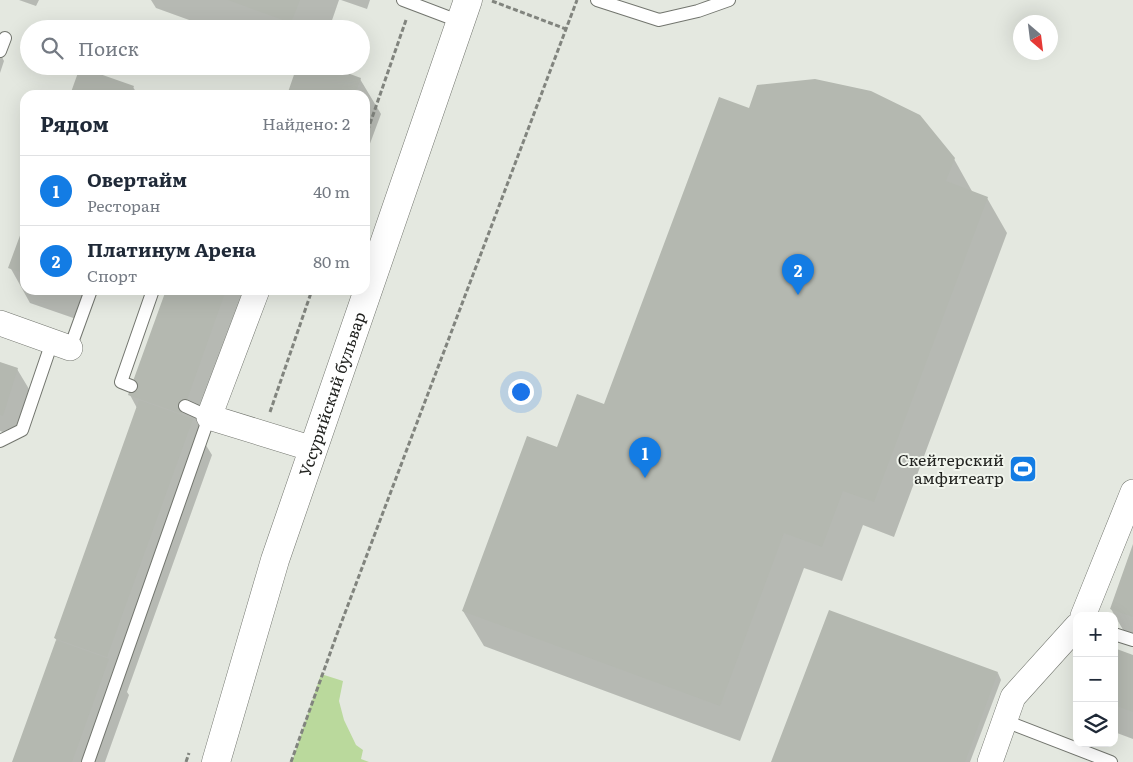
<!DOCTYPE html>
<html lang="ru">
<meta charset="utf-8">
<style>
:root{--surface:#fff;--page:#f6f6f7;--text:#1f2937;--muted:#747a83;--line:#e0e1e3;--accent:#137ce4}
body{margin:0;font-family:Literata,serif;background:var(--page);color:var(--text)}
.controls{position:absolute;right:15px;bottom:15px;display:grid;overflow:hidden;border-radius:10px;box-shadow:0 5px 20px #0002}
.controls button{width:45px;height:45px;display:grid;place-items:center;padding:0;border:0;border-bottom:1px solid var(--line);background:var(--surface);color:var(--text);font:25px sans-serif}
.compass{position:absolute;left:1013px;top:15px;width:45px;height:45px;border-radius:50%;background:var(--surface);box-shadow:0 5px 20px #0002;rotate:152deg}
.you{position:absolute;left:520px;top:391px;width:18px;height:18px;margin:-12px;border:4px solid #fff;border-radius:50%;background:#1a73e8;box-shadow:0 0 0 8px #1a73e833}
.badge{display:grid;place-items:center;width:32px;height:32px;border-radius:50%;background:var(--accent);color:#fff;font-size:16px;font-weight:700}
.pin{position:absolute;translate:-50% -41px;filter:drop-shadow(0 1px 2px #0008)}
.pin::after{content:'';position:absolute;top:26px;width:18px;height:15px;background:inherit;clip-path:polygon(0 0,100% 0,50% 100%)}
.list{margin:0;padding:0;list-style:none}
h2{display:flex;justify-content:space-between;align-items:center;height:65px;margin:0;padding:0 20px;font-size:21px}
h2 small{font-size:16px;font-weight:400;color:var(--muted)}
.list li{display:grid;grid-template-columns:32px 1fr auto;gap:15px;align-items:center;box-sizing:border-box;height:70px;padding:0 20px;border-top:1px solid var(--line)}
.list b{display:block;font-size:19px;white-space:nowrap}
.list p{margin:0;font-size:16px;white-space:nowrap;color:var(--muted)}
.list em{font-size:16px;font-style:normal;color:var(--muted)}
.icon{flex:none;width:28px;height:28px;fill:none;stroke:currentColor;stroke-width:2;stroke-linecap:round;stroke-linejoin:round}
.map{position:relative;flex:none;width:1133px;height:762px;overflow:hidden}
.search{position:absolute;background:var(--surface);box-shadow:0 5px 20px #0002;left:20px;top:20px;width:350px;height:55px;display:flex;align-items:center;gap:12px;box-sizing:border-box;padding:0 18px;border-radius:28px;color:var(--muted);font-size:19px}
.panel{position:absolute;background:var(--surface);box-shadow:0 5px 20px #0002;left:20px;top:90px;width:350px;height:205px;border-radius:15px}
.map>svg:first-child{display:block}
.green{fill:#bad99c}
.shadow{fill:#0003}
.building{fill:#b4b8b0}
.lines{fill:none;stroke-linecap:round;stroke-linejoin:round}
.service-casing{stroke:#72756e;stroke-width:14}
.minor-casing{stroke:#72756e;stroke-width:26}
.tertiary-casing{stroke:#72756e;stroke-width:29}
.path{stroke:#81847e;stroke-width:3;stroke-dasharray:5 2.5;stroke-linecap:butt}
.service{stroke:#fff;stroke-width:12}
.minor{stroke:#fff;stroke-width:25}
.tertiary{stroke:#fff;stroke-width:28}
.labels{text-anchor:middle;stroke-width:4;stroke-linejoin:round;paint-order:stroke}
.street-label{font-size:16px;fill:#222320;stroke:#f1f5ed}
.poi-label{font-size:16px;fill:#222320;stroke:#f1f5ed;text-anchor:end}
</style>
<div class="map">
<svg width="1133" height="762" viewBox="0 0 1133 762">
<rect width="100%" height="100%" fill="#e4e8e0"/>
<path class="green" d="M 321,674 L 343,681 L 339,701 L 344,720 L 356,745 L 363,750 L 361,759 L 369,762 L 292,762 Z"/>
<path class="shadow" d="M 19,0 L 39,0 L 36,6 Z
M 151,0 L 339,0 L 329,29 L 214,29 L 156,8 Z
M 341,0 L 370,0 L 367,9 Z
M 0,53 L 4,61 L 0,73 Z
M 360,79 L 381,114 L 365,157 L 365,95 L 288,95 Z
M 133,87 L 138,95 L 72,95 Z
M 750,110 L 954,159 L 973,193 L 987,198 L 1007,233 L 894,537 L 863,525 L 842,581 L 804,568 L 740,741 L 484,646 L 463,611 L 605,406 Z
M 25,225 L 25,290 L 93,290 L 82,321 L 30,303 L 10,267 Z
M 167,290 L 259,290 L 204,442 L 212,455 L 127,692 L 129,695 L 105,762 L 13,762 L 57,641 L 55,638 L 137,408 L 130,395 Z
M 0,363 L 17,369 L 29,389 L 14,436 L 0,431 Z
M 1133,547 L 1133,638 L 1126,635 L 1111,609 Z
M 1114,649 L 1133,656 L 1133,739 L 1117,733 L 1114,728 Z
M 998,673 L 1001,680 L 970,762 L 772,762 Z"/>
<path class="building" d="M 228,0 L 300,0 L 291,23 Z
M 297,66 L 328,66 L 361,78 L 355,95 L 287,95 Z
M 80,67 L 134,86 L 130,95 L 70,95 Z
M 815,79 L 871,91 L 920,115 L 955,158 L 946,181 L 988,197 L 874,502 L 843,491 L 822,547 L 784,533 L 720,706 L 462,611 L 527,436 L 557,447 L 577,394 L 604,404 L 719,97 L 749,108 L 757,85 Z
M 25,222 L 25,274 L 8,268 Z
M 166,290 L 226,290 L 182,414 L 128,395 Z
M 0,362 L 18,368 L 3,416 L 0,415 Z
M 139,400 L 193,419 L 107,657 L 54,638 Z
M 1133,544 L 1133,617 L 1110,609 Z
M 829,610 L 998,672 L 965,762 L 771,762 Z
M 56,640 L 109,659 L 72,762 L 12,762 Z
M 1114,648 L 1133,655 L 1133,712 L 1114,705 Z"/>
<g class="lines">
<g class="service-casing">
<path id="service" d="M 403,0 L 461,22
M 597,0 L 659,20 L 698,11 L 729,0
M 0,51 L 5,38
M 70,348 L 91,290
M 131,386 L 121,382 L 153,290
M 0,441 L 22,430 L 52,342
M 1114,634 L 1133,640
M 1005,721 L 1111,762
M 88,762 L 209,417 L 185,406"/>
</g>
<g class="minor-casing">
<path id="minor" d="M 257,290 L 209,417 L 313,449
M 0,323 L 70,348
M 1083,616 L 1133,492
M 990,762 L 1013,697 L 1077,626"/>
</g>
<g class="tertiary-casing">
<g id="tertiary">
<path id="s1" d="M 216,762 L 275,560 L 468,0"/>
</g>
</g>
<path class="path" d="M 492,1 L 566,29
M 365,138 L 406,20
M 270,412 L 312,290
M 186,762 L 189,753
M 291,762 L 337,634 L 577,0"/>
<use href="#service" class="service"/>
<use href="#minor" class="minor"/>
<use href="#tertiary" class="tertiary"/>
</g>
<defs>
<g id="stadium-square" transform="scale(1.4375)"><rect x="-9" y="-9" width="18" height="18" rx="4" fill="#137ce4" stroke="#f1f5ed"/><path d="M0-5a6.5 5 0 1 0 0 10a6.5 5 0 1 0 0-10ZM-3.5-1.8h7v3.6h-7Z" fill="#fff"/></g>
</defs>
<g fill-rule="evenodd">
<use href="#stadium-square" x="1023" y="469"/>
</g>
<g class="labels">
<g class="street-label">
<text dy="6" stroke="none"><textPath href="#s1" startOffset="386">Уссурийский бульвар</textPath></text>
</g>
<g class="poi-label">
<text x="1004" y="466">Скейтерский<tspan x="1004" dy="18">амфитеатр</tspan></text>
</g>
</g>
</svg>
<div class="controls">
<button>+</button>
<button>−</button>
<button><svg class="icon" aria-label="layers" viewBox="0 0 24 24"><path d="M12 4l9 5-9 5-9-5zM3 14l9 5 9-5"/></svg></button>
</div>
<svg class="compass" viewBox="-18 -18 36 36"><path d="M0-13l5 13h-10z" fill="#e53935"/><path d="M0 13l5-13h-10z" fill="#747a83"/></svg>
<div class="you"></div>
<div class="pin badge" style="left:645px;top:478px">1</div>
<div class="pin badge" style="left:798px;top:295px">2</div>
<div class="search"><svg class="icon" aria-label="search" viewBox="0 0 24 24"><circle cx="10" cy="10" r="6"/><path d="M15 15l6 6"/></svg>Поиск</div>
<section class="panel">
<h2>Рядом<small>Найдено: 2</small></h2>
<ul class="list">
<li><span class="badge">1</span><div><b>Овертайм</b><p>Ресторан</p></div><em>40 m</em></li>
<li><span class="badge">2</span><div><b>Платинум Арена</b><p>Спорт</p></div><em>80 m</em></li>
</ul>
</section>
</div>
